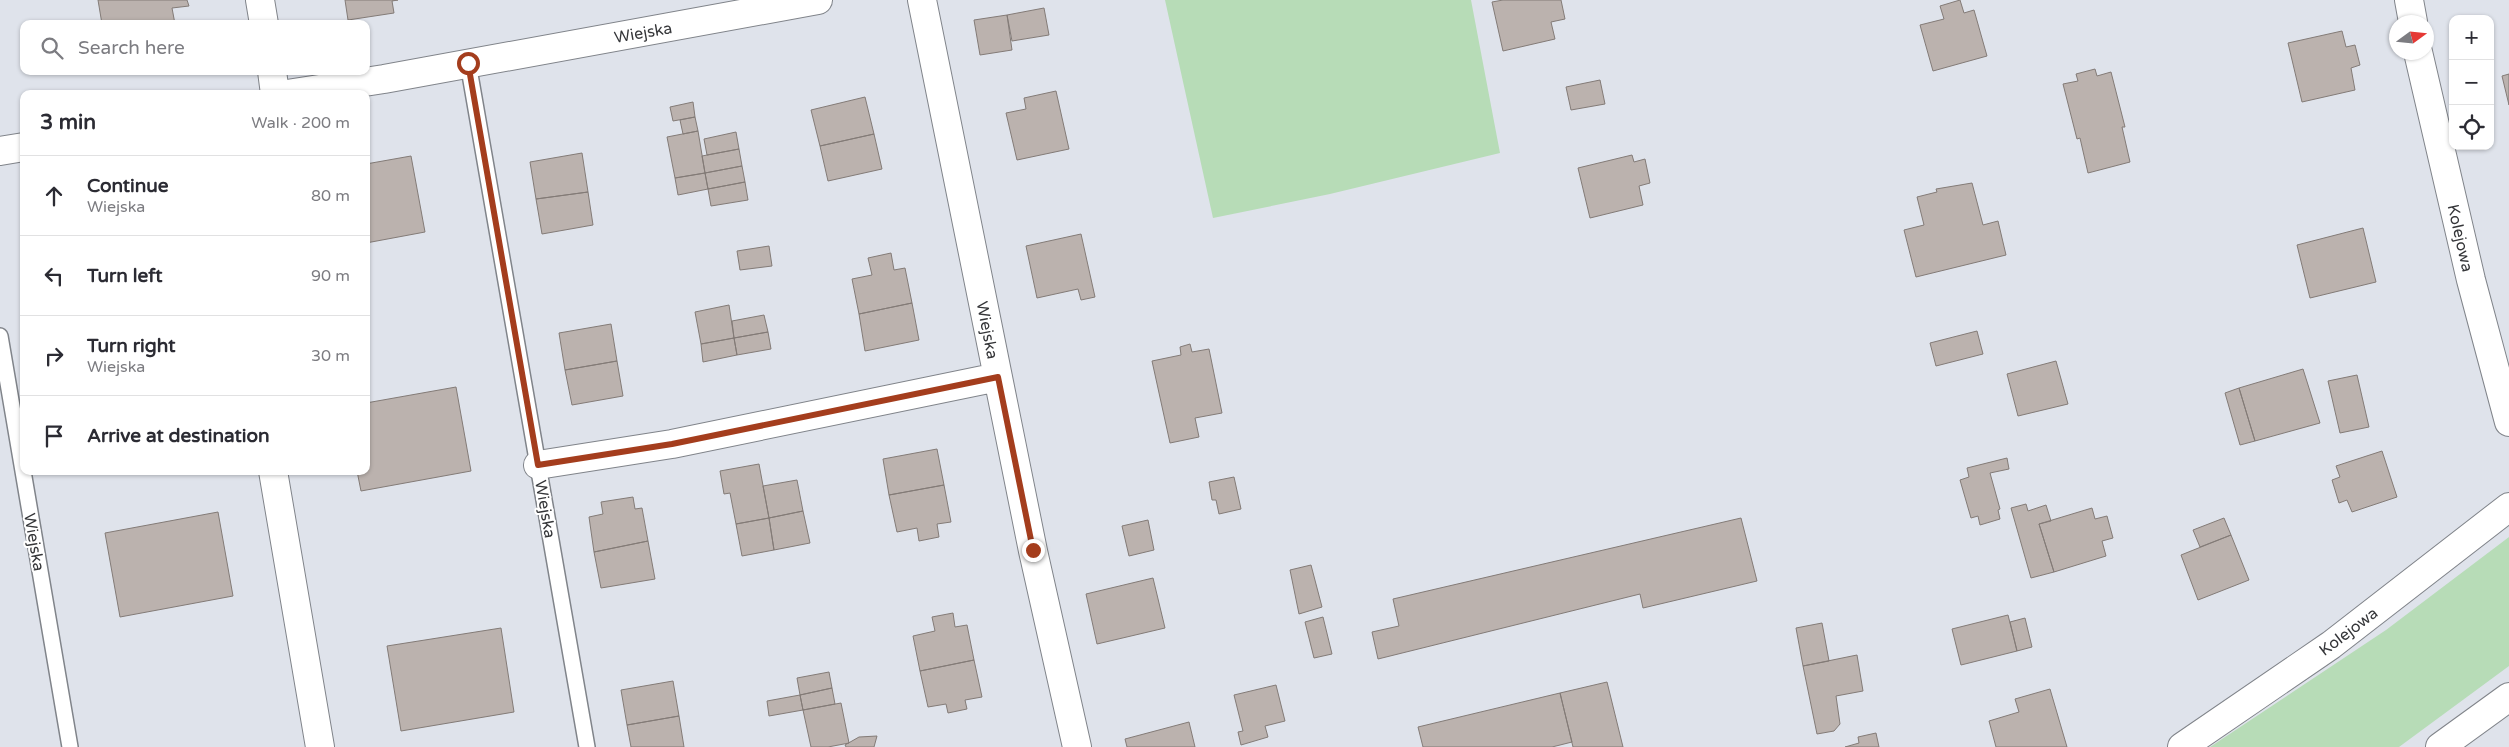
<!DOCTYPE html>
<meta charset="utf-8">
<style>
:root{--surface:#fff;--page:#f2f2f3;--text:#2b2b33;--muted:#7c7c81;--line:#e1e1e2}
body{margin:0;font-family:"Varela Round",sans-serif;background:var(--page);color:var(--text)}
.controls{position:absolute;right:15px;top:15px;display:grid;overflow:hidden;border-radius:10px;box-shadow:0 1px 4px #0004}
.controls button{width:45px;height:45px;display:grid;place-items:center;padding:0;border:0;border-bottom:1px solid var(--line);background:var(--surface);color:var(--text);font:25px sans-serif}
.compass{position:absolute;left:2389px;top:15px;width:45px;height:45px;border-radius:50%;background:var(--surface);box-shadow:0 1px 4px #0004;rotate:75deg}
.stop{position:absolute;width:15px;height:15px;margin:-11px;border:4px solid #a43d1d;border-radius:50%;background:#fff}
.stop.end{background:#a43d1d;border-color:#fff;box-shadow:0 1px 5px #0008}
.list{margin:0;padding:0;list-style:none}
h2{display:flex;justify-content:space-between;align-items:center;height:65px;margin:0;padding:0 20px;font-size:21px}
h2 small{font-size:16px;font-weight:400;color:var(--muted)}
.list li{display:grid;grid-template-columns:32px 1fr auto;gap:15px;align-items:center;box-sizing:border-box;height:80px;padding:0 20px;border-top:1px solid var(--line)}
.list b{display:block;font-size:19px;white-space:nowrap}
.list p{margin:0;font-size:16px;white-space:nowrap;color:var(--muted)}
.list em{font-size:16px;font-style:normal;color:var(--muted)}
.icon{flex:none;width:28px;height:28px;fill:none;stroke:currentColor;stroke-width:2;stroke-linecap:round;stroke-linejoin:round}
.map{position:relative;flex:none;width:2509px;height:747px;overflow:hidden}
.search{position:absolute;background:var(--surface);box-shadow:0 1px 4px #0004;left:20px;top:20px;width:350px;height:55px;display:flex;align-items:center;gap:12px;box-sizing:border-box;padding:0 18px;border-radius:10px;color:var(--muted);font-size:19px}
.panel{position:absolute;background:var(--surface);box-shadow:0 1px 4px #0004;left:20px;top:90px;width:350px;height:385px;border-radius:10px}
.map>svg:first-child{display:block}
.green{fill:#b7dcb7}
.building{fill:#bbb2ae;stroke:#837b77}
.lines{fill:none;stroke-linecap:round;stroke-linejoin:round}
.service-casing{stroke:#80848a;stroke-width:18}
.minor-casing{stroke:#80848a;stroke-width:30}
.service{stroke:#fff;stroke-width:15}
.minor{stroke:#fff;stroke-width:28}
.route{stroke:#a43d1d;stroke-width:6}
.labels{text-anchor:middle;stroke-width:4;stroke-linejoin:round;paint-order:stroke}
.street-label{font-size:16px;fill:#353639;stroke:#fff}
</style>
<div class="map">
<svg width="2509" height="747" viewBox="0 0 2509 747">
<rect width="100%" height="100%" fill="#dfe3eb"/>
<path class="green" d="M 1165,0 L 1471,0 L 1500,153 L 1330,194 L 1213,218 Z
M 2509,537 L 2509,666 L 2399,747 L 2210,747 L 2386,630 Z"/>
<path class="building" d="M 98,0 L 187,0 L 189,6 L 172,8 L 175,24 L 102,24 Z
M 345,0 L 398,0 L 392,1 L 394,13 L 348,20 Z
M 1503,0 L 1561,0 L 1565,19 L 1551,22 L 1555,39 L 1503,51 L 1492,2 Z
M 1960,0 L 1964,13 L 1974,10 L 1987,56 L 1933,71 L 1920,25 L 1944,19 L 1940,6 Z
M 1044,8 L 1049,35 L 1012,41 L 1007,15 Z
M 1007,15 L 1012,50 L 980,55 L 974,20 Z
M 2342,31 L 2346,47 L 2355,45 L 2360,65 L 2351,68 L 2355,90 L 2302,102 L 2288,43 Z
M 2095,69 L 2097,76 L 2111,72 L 2125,127 L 2122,127 L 2130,162 L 2088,173 L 2080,138 L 2077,139 L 2063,84 L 2078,81 L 2076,74 Z
M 2509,74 L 2509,105 L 2502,76 Z
M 1600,80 L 1605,104 L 1571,110 L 1566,87 Z
M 1056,91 L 1069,149 L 1017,160 L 1006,113 L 1026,109 L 1024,98 Z
M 865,97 L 874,134 L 820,146 L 811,110 Z
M 693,102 L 695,117 L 673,121 L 670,107 Z
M 695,117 L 698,131 L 683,134 L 680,120 Z
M 698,131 L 705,173 L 675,178 L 667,137 Z
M 736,132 L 739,149 L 707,155 L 704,139 Z
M 874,134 L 882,169 L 828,181 L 820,146 Z
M 739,149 L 742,166 L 705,173 L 702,156 Z
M 582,153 L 588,192 L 536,199 L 530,162 Z
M 1632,155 L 1634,162 L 1645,159 L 1650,183 L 1639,186 L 1643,205 L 1590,218 L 1578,168 Z
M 411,156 L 425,232 L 366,243 L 366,164 Z
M 742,166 L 745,182 L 708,189 L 705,173 Z
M 705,173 L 708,189 L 678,195 L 675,178 Z
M 745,182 L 748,200 L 711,206 L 708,189 Z
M 1972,183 L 1983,225 L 1998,221 L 2006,255 L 1916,277 L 1904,230 L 1924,225 L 1917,197 L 1937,192 L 1936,189 Z
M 588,192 L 593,225 L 542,234 L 536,199 Z
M 2363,228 L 2376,282 L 2310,298 L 2297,245 Z
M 1081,234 L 1095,297 L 1081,300 L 1078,289 L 1037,298 L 1026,246 Z
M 769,246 L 772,266 L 740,270 L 737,251 Z
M 891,253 L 894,270 L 905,268 L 912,303 L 859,314 L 852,279 L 872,275 L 868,258 Z
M 912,303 L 919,340 L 865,351 L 859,314 Z
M 729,305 L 734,338 L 701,344 L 695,312 Z
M 764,315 L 768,332 L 734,338 L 732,321 Z
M 611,324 L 617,361 L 565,370 L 559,333 Z
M 1977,331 L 1983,354 L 1936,366 L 1930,343 Z
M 768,332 L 771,349 L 737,355 L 734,338 Z
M 734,338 L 737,355 L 703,362 L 701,344 Z
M 1190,344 L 1192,352 L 1209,349 L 1222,413 L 1195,418 L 1199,437 L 1170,443 L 1152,361 L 1181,355 L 1180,347 Z
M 617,361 L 623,396 L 572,405 L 565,370 Z
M 2056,361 L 2068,404 L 2018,416 L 2007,374 Z
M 2303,369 L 2320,423 L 2255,441 L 2239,388 Z
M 2357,375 L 2369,427 L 2340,433 L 2328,381 Z
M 456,387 L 471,471 L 361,491 L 357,471 L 366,471 L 366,403 Z
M 2239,388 L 2255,441 L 2240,445 L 2225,393 Z
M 937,449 L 944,485 L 889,495 L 883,459 Z
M 2382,451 L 2397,497 L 2352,512 L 2347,500 L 2339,503 L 2332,480 L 2340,477 L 2336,466 Z
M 2007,458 L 2009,469 L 1990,473 L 2000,509 L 1998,510 L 2000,519 L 1980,525 L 1978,516 L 1971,518 L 1960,480 L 1969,477 L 1967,468 Z
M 759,464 L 769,518 L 736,524 L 730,493 L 724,494 L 720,471 Z
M 1234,477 L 1241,509 L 1219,514 L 1216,500 L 1212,500 L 1209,482 Z
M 797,480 L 803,511 L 769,518 L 763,486 Z
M 944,485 L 951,522 L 937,524 L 939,537 L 919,541 L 917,528 L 897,532 L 889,495 Z
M 633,497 L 635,509 L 642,508 L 648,541 L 594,552 L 589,517 L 603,514 L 601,502 Z
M 2026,504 L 2028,511 L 2046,505 L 2051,521 L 2039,524 L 2054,572 L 2031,578 L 2011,508 Z
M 2092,508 L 2095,519 L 2107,516 L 2113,538 L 2102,541 L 2106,556 L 2054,572 L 2039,524 Z
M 803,511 L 810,543 L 774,550 L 769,518 Z
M 218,512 L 233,596 L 120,617 L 105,533 Z
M 769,518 L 774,550 L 742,556 L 736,524 Z
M 1741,518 L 1757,581 L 1643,608 L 1640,594 L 1378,659 L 1372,632 L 1399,626 L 1393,599 Z
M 2224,518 L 2231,535 L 2200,547 L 2193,530 Z
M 1148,520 L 1154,550 L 1129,556 L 1122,526 Z
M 2231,535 L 2249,580 L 2198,600 L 2181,555 Z
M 648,541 L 655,579 L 601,588 L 594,552 Z
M 1311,565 L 1322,607 L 1299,614 L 1290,570 Z
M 1153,578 L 1165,628 L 1097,644 L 1086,594 Z
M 953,613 L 955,627 L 967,625 L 974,660 L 920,671 L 913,636 L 935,631 L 932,617 Z
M 2008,615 L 2017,651 L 1961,665 L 1952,629 Z
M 1323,617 L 1332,654 L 1314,658 L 1305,622 Z
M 2025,618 L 2032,647 L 2017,651 L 2010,622 Z
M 1822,623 L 1829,661 L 1803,666 L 1796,628 Z
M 501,628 L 514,712 L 401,731 L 387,646 Z
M 1857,655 L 1863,691 L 1836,696 L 1840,724 L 1834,731 L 1817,734 L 1803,666 Z
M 974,660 L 982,697 L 965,700 L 967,709 L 948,713 L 946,704 L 928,707 L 920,671 Z
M 829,672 L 832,688 L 800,695 L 797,678 Z
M 673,681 L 679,716 L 627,725 L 621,690 Z
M 1607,682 L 1623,747 L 1573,747 L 1560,693 Z
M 1276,685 L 1285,721 L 1265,726 L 1268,737 L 1241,745 L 1238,732 L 1243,731 L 1234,695 Z
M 832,688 L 835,704 L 803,710 L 800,695 Z
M 2050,689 L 2067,747 L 1996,747 L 1989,721 L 2019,712 L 2015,699 Z
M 1560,693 L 1572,742 L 1552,747 L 1423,747 L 1418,727 Z
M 800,695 L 803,710 L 769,716 L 767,701 Z
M 841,703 L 849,743 L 828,747 L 811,747 L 803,710 Z
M 679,716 L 684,747 L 631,747 L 627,725 Z
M 1189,722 L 1195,747 L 1127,747 L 1125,739 Z
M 1876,733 L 1879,747 L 1845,747 L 1859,743 L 1858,737 Z
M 877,736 L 874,747 L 846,747 L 845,745 L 859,737 Z"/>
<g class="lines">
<g class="service-casing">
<path id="service" d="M 468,63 L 587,747
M 0,336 L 70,747"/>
</g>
<g class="minor-casing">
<path id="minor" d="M 260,0 L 264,24
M 922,0 L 1033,551 L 1077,747
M 2409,0 L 2413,22
M 2418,52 L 2471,280 L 2509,422
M 272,71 L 275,94
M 287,94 L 384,79 L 818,0
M 0,151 L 24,147
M 538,465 L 672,444 L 998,377
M 273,471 L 320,747
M 2182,747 L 2331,645 L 2509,507
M 2440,747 L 2509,697"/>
</g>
<use href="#service" class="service"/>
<use href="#minor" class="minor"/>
</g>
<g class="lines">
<path class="route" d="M 468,63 L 538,465 L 672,444 L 998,377 L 1033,550"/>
</g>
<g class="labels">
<g class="street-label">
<text transform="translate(643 32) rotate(-10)" y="6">Wiejska</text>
<text transform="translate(2461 238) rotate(77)" y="6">Kolejowa</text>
<text transform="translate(988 330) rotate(79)" y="6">Wiejska</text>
<text transform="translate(546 509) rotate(80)" y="6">Wiejska</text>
<text transform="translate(35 542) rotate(80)" y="6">Wiejska</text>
<text transform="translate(2348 631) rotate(-37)" y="6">Kolejowa</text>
</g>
</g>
</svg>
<div class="controls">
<button>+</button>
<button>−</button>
<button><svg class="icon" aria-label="locate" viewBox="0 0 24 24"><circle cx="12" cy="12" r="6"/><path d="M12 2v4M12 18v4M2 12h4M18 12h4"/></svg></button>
</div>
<svg class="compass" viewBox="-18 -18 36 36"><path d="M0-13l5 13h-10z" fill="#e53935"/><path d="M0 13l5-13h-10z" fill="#7c7c81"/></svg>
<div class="stop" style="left:468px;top:63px"></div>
<div class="stop end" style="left:1033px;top:550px"></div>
<div class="search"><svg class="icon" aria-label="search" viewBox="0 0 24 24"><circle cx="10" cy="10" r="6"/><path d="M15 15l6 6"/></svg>Search here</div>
<section class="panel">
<h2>3 min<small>Walk · 200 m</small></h2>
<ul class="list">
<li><svg class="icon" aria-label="ahead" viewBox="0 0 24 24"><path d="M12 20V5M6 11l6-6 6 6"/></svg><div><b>Continue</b><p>Wiejska</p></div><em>80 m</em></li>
<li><svg class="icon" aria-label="left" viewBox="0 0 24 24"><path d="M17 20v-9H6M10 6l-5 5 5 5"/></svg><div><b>Turn left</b></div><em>90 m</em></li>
<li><svg class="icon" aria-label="right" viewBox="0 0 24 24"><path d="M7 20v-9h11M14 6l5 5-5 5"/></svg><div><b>Turn right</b><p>Wiejska</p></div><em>30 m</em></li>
<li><svg class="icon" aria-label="arrive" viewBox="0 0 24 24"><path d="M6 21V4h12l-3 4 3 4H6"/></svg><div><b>Arrive at destination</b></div></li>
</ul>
</section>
</div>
